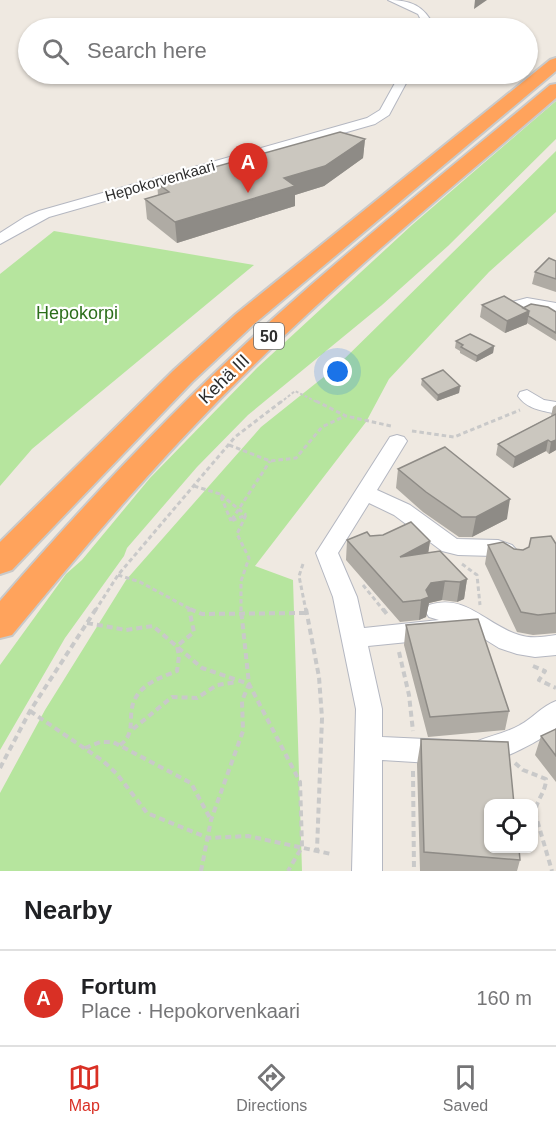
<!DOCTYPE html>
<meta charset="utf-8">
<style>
:root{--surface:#fff;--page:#f6f6f6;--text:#202124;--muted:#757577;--line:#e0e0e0;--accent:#d93025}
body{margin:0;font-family:Helvetica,sans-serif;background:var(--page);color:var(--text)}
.controls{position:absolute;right:18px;bottom:18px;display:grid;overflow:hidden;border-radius:12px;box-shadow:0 2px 4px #0004}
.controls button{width:54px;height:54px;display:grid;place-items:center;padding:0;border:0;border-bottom:2px solid var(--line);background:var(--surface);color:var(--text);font:30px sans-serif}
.you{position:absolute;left:338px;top:372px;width:21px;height:21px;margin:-15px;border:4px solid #fff;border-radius:50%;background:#1a73e8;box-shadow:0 0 0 9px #1a73e833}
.badge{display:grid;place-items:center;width:39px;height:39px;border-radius:50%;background:var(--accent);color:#fff;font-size:20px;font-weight:700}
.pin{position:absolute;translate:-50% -50px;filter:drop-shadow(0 2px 3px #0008)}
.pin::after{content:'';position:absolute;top:32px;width:21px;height:18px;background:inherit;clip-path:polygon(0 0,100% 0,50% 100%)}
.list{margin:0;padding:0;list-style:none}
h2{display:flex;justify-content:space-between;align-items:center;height:78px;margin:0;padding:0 24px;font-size:26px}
h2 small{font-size:20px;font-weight:400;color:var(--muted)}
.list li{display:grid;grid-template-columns:39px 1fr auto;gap:18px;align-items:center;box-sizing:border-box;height:96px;padding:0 24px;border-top:2px solid var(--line)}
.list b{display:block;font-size:22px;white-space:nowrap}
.list p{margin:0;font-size:20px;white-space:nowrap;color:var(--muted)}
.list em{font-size:20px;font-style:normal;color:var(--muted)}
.icon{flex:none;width:33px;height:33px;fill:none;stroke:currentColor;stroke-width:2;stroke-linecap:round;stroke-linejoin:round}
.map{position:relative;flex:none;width:556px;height:871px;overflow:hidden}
.search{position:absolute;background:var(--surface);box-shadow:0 2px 4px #0004;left:18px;right:18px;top:18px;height:66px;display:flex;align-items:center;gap:15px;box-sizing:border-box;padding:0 21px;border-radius:33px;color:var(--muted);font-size:22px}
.sheet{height:174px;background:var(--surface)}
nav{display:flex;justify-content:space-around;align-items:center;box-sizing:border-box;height:84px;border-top:2px solid var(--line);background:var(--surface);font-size:16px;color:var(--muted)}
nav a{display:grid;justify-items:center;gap:3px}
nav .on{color:var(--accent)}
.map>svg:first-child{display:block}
.green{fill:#b6e59e}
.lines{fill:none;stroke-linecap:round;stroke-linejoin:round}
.minor-casing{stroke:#b4b7c1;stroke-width:2}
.highway-casing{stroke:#c9c9c9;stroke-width:4}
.path-far2{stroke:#c9c9c9;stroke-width:2;stroke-dasharray:3 2;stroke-linecap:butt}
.path-far1{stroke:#c9c9c9;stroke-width:3;stroke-dasharray:4.5 3;stroke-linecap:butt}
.path{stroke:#c9c9c9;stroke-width:4;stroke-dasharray:6 4;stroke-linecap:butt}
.minor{fill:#fff;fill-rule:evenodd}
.highway{fill:#ffa35c;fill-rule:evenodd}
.wall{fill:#afaba4}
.shaded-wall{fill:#8e8b86}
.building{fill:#cbc7bf;stroke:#8e8b86;stroke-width:1.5}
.labels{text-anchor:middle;stroke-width:4.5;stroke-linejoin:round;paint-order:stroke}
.far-street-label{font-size:15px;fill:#2e2e2e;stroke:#fff}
.shield{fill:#fff;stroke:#6d6d6d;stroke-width:1.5}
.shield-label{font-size:16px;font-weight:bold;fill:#2e2e2e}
.park-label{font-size:18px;fill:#2c6e1b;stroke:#fff}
.street-label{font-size:18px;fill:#2e2e2e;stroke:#fff}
</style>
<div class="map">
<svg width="556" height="871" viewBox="0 0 556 871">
<rect width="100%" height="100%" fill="#efe9e1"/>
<path class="green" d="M 556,101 L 556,139 L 448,246 L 382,305 L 248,415 L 197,467 L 127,548 L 124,556 L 65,638 L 0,750 L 0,665 L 66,574 L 82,560 L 150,478 L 258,367 L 412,225 Z
M 556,151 L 556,212 L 489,272 L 389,379 L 366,422 L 255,566 L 293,580 L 302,871 L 0,871 L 0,793 L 45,710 L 126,580 L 261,427 L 335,368 Z
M 54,231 L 254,265 L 32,449 L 0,486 L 0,274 Z"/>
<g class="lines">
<g class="minor-casing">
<path id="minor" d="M 388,0 C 411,0 424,6 434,26 L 432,28 L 422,28 L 424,26 L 418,14 Z
M 400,74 L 411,74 L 389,115 L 375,124 L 49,217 L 0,244 L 0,233 L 25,217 L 39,211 L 367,118 L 380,110 Z
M 527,298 L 556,303 L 556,313 L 528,308 L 514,312 L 506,307 L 508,303 Z
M 527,390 L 544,400 L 556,402 L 556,414 C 541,410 527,409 518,396 L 520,392 Z
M 397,435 L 404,437 L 407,441 L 377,490 L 410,505 L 457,539 L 498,540 L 512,545 L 522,556 L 519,562 L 511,564 L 494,556 L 458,555 L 442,551 L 394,515 L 369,503 L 338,553 L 357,597 L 364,628 L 439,620 L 429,617 L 425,611 L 429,605 C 466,593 486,625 519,635 C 531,639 544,637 556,635 L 556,655 L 535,657 L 517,654 L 499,648 L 478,635 L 368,646 L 382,709 L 382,737 L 447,740 L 456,744 L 460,752 L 456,760 L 447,764 L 382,760 L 382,871 L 352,871 L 356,709 L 333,597 L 316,553 L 390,437 Z
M 556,701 L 556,728 C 543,739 501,762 484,762 C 481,761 478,759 475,758 L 471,750 L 475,742 C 490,736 506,733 520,725 C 533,718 542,706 556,701 Z"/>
</g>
<g class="highway-casing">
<path id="highway" d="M 556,58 L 556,71 L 254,324 L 192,382 L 12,570 L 0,574 L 0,542 L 174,370 L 236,314 L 550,60 Z
M 556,84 L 556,98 C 454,186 350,270 254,365 C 168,449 89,541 12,635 L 0,638 L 0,601 C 86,502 177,405 275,317 C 364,237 458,162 550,85 Z"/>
</g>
<path class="path-far2" d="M 280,403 L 295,391 L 319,403"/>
<path class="path-far1" d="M 316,401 L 346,416 L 391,426
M 412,431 L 454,437 L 520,410
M 229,445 L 270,461 L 296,458 L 322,427 L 345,416
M 194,486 L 220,494 L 231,521
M 221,495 L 246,515
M 303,564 L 299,576 L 306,611
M 462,564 L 477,575 L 480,605
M 118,575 L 140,582 L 194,611
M 363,585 L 384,611
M 95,611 L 118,575 L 235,437 L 282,401
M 241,611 L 241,581 L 249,558 L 237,534 L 246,515 L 231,521 L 270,461"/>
<path class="path" d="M 190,609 L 202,614 L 305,613
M 306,609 L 319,677 L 322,718 L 317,850
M 383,609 L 389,617
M 87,623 L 126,630 L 153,626 L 202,668 L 249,684 L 300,782 L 302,847 L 288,871
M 399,652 L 409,695 L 413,731
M 533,666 L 545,671 L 539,680 L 556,688
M 30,711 L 103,761 L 117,774 L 147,813 L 208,838 L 248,836 L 331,854
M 133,729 L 172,697 L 197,698 L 217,685 L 237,682
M 120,745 C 137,733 127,717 134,701 C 141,684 161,677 177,671 L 179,656 L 177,646 L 194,632 L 189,609
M 85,748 L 100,742 L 113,742 L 191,783 L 211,820
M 515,763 L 523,770 L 546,779 C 546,792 536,800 535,813 L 552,871
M 0,768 L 30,711 L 96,609
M 413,771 L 414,871
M 201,871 L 211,820 L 243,731 L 242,701 L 249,684 L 241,609"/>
<use href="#minor" class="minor"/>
<use href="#highway" class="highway"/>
</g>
<path class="wall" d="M 365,139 L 363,158 L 324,186 L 295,195 L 295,206 L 177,243 L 147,219 L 145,199 L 158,195 L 157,183 Z
M 556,261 L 556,292 L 532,284 L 535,272 Z
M 482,305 L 523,308 L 556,312 L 556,341 L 527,323 L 527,324 L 505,333 L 480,317 Z
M 456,341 L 494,346 L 493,353 L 476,362 L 460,353 L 460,351 L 455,348 Z
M 422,379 L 460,386 L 459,393 L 437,401 L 421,385 Z
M 556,405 L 556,450 L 549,454 L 546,451 L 513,468 L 496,455 L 498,444 L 551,416 L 553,407 Z
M 398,469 L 507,519 L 472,537 L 459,537 L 423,512 L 396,488 Z
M 370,536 L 430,541 L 428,553 L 467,579 L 464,599 L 457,602 L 442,600 L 429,603 L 426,617 L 419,620 L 400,622 L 346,560 L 347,540 Z
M 556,544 L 556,633 L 533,635 L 517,632 L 485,564 L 488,545 L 523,550 Z
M 406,625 L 509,711 L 505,730 L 428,737 L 404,645 Z
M 556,729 L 556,782 L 535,755 L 541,736 Z
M 421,739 L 520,860 L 517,871 L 420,871 L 417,764 Z"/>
<path class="shaded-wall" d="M 475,0 L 487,0 L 474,9 Z
M 365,139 L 363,158 L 324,186 L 295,195 L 295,206 L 177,243 L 175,222 L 284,178 Z
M 529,311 L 527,324 L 505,333 L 507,321 Z
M 494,346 L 493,353 L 476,362 L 477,356 Z
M 460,386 L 459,393 L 437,401 L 438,395 Z
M 548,440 L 546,451 L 513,468 L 515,457 Z
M 556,440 L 556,450 L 549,454 L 551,442 Z
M 510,499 L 507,519 L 472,537 L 476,517 Z
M 430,541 L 427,561 L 400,557 Z
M 467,579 L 464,599 L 457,602 L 460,582 Z
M 445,581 L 442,600 L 429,603 L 426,617 L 419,620 L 421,600 L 426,590 L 431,583 Z"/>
<path class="building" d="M 340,132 L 365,139 L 325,166 L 284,178 L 295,186 L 175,222 L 145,199 L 169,192 L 157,183 Z
M 549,258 L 556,261 L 556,279 L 535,272 Z
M 504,296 L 529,311 L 507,321 L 482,305 Z
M 531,304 L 548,307 L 556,312 L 556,333 L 528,316 L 529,311 L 523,308 Z
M 470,334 L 494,346 L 477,356 L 461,347 L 463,345 L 456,341 Z
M 443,370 L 460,386 L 438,395 L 422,379 Z
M 556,414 L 556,440 L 551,442 L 548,440 L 515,457 L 498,444 Z
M 445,447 L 510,499 L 476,517 L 462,517 L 426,492 L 398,469 Z
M 411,522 L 430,541 L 400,557 L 440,551 L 467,579 L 460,582 L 445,581 L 431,583 L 426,590 L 429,597 L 421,600 L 403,602 L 347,540 L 367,532 L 370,536 L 383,535 Z
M 551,536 L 556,544 L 556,613 L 538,615 L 521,612 L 488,545 L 503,542 L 514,549 L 523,550 L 529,547 L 531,538 Z
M 478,619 L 509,711 L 430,717 L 406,625 Z
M 556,729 L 556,756 L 541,736 Z
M 421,739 L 508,742 L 514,804 L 489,804 L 489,849 L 519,849 L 520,860 L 424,852 Z"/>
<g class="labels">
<g class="far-street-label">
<text transform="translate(160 181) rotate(-16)" y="5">Hepokorvenkaari</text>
</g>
<rect class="shield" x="254" y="323" width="30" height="26" rx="4.5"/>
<g class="shield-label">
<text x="269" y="342">50</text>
</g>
<g class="park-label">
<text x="77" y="319">Hepokorpi</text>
</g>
<g class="street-label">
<text transform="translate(224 379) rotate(-44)" y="6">Kehä III</text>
</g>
</g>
</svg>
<div class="controls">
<button><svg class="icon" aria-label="locate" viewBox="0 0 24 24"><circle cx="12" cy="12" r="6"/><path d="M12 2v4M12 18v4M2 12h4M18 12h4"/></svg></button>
</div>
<div class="you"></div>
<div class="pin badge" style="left:248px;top:193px">A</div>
<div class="search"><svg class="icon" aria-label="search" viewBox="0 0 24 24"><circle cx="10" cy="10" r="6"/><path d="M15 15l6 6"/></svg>Search here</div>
</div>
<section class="sheet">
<h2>Nearby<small></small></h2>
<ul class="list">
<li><span class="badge">A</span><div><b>Fortum</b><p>Place · Hepokorvenkaari</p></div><em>160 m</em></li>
</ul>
</section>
<nav>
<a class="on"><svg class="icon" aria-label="map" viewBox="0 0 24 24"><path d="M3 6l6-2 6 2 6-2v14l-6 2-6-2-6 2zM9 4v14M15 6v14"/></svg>Map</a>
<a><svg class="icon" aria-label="directions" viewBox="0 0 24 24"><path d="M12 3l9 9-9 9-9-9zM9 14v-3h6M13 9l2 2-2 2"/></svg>Directions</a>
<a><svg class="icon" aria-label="saved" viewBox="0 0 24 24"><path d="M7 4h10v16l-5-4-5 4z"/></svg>Saved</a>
</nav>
